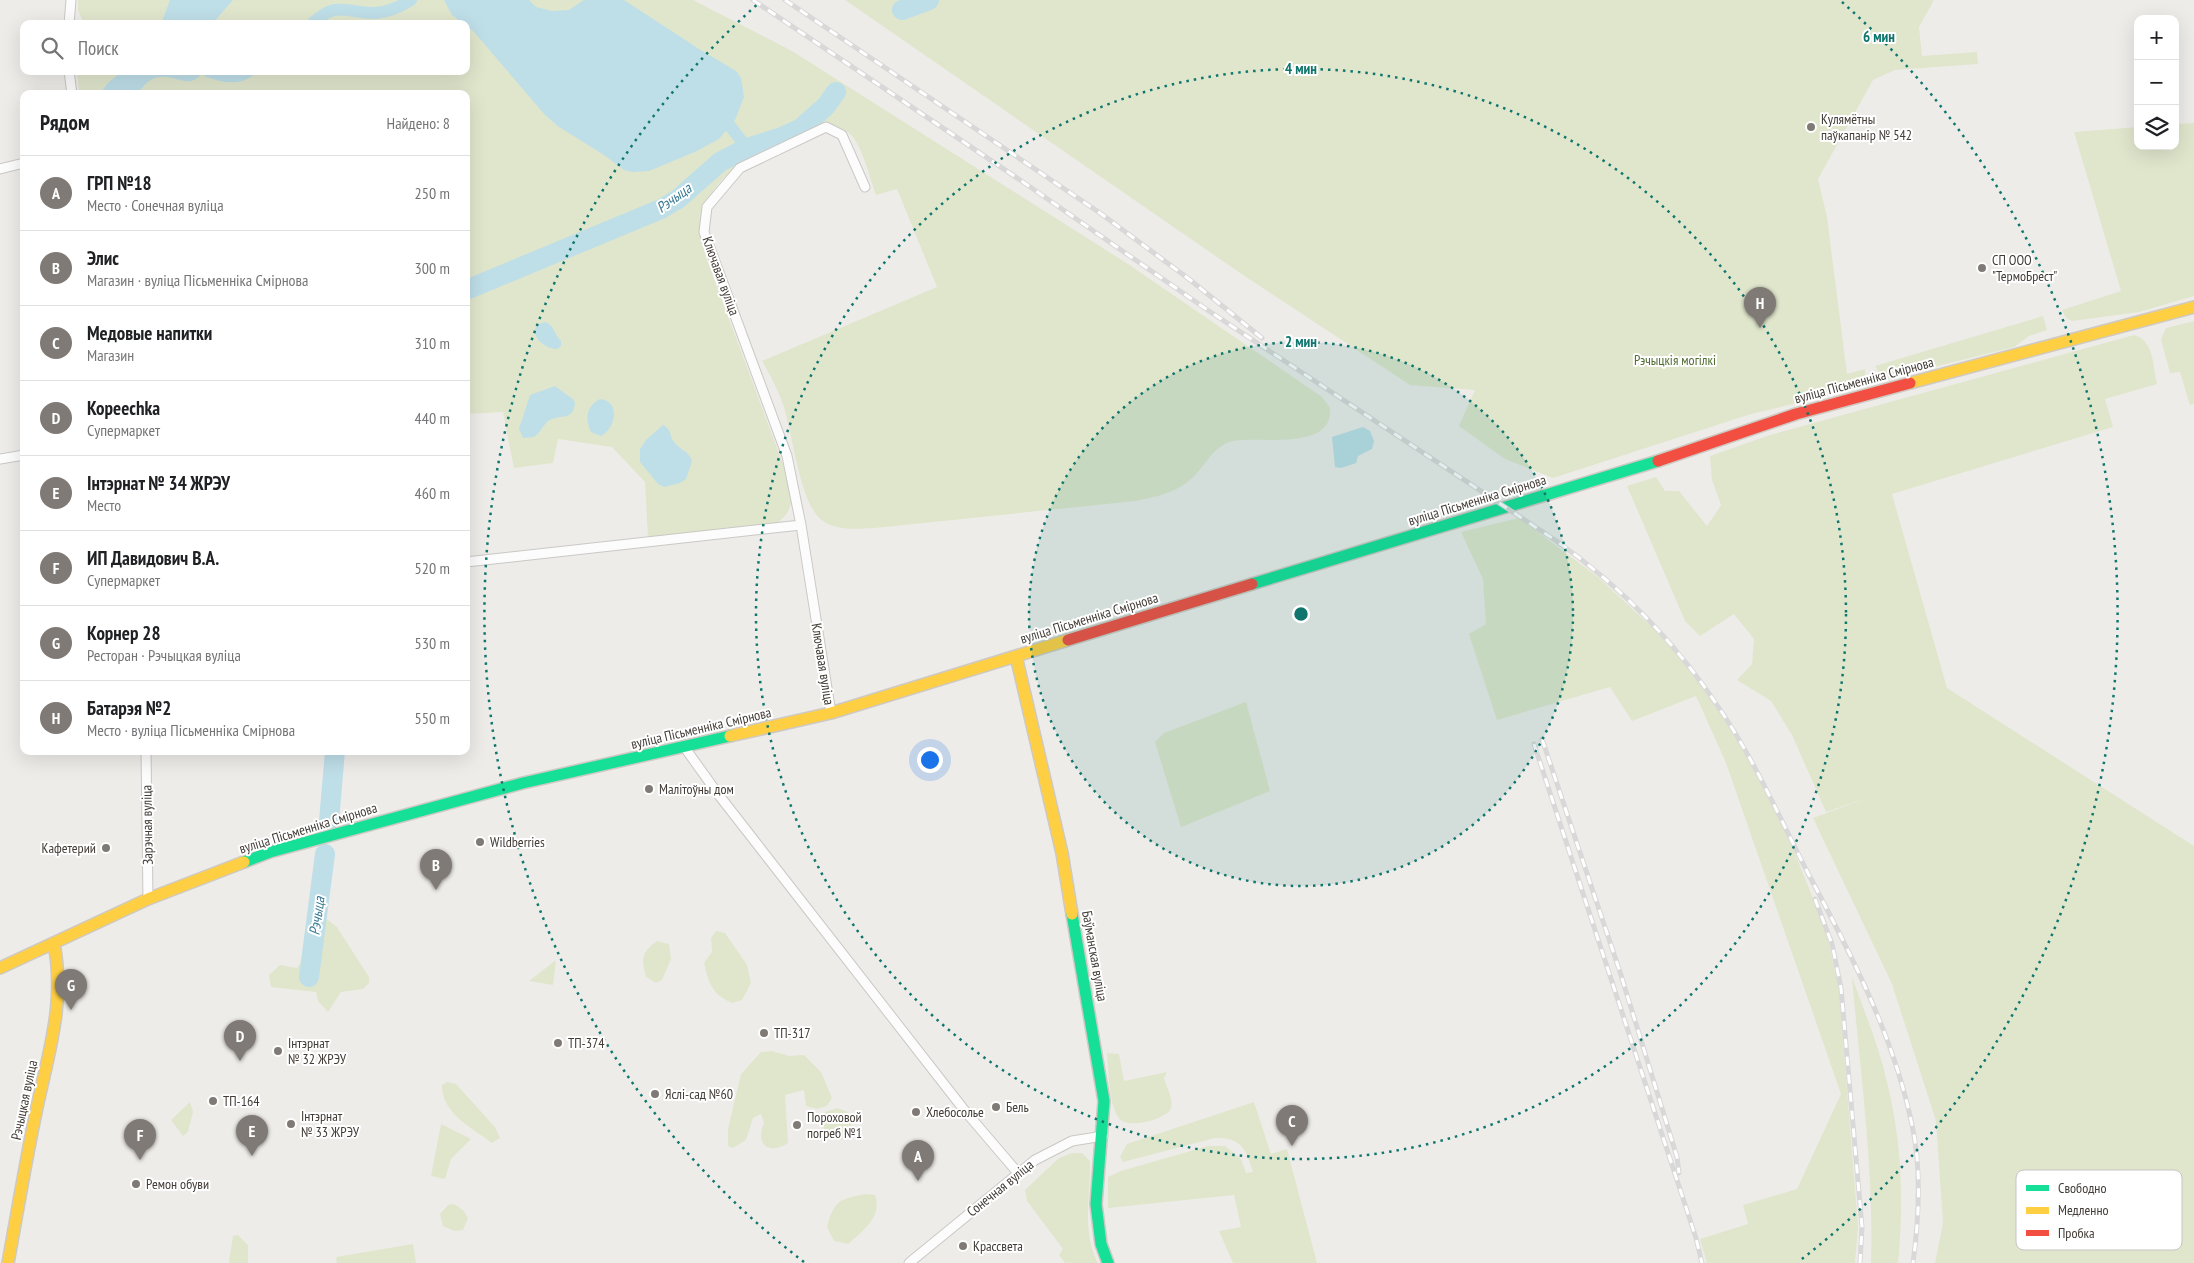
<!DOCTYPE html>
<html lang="ru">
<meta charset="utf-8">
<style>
:root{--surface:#fff;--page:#f2f2f2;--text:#202124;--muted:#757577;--line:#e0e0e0;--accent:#7f7a75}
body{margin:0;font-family:"PT Sans Narrow",sans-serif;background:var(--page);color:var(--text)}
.controls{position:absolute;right:15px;top:15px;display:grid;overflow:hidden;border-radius:10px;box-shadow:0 5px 20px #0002}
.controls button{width:45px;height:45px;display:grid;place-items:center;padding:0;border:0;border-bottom:1px solid var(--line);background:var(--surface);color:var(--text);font:25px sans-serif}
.you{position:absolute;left:929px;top:759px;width:18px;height:18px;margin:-12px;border:4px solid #fff;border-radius:50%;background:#1a73e8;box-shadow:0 0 0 8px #1a73e833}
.badge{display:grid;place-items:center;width:32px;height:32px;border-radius:50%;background:var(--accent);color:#fff;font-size:16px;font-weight:700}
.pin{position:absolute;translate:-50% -41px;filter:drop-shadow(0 1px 2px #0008)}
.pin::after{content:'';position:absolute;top:26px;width:18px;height:15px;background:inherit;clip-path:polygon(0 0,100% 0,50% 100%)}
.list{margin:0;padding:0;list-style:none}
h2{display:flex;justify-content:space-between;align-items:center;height:65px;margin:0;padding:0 20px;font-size:21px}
h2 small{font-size:16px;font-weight:400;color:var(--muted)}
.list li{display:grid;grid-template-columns:32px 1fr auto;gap:15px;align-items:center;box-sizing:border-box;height:75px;padding:0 20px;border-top:1px solid var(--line)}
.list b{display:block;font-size:19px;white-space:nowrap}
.list p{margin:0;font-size:16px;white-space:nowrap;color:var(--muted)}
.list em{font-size:16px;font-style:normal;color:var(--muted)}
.icon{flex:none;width:28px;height:28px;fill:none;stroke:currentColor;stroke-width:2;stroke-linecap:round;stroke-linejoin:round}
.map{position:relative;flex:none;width:2194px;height:1263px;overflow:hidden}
.search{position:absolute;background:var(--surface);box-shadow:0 5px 20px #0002;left:20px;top:20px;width:450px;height:55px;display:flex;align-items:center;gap:12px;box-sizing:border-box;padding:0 18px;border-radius:10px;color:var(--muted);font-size:19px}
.panel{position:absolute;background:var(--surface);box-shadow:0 5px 20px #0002;left:20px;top:90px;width:450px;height:665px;border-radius:10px}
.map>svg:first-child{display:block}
.green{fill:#e0e6cc}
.water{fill:#bedee8}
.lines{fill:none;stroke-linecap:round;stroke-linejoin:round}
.canal{stroke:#bedee8;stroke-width:12}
.river{stroke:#bedee8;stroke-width:20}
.street-casing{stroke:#cac8c5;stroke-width:11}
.fast-casing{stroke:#cec9c2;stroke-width:14}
.slow-casing{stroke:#cec9c2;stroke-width:14}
.jam-casing{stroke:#cec9c2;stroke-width:14}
.street{stroke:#fcfcfc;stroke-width:9}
.fast{stroke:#16e098;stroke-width:11}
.slow{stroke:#ffcf43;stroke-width:11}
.jam{stroke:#f24e42;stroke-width:11}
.rail-casing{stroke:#d9d8d8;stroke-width:5}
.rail{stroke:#fff;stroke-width:3;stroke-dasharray:9;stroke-linecap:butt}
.ring{fill:none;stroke:#0f766e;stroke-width:2.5;stroke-dasharray:2.5 5}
.poi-dot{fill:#7f7a75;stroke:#fff;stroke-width:2}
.labels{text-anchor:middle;stroke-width:4;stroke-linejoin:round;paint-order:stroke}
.poi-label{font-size:14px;fill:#433c36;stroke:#fff;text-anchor:start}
.street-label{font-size:14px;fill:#433c36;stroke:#fff}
.park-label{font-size:14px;fill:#526d31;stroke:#fff}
.water-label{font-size:15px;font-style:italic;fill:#397b93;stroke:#fff}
.key{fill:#fff;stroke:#c7c4c3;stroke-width:1}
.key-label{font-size:14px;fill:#433c36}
.centre{fill:#0f766e;stroke:#fff;stroke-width:2.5}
.ring-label{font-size:15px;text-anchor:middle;font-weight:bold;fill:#0f766e;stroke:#fff;stroke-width:4;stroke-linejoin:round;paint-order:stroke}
</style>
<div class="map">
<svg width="2194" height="1263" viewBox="0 0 2194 1263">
<rect width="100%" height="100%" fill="#eeece9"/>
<path class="green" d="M 78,0 L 693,0 L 792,51 L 1128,264 L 1322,397 L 1330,408 C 1334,452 1257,436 1233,441 C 1212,446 1206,466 1191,479 C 1176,493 1155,497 1135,501 L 875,528 C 858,529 838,531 823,521 C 798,504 793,428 781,399 C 776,386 769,373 762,361 L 937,287 L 897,189 L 876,195 C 870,179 862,145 850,134 C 845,129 839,128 833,126 L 738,166 C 705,189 694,222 707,260 L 783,464 C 792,491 800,512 770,527 L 648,538 L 645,482 L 612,447 L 558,439 L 553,463 L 514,468 L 503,412 L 467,414 L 466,94 L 80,94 L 79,91 L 77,71 L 466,71 L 466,24 L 84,24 L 78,10 Z
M 845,0 L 1934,0 L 1919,27 L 1922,56 L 1977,52 L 1978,64 L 1895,70 L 1873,80 L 1818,179 L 1827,217 L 1847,374 L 1865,369 L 1866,380 L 1861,388 L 1751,414 L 1553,478 L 1505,459 L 1459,426 L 1475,390 L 1410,385 L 1243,275 Z
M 2194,123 L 2194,296 L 2139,312 L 2072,321 L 2066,318 L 2062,310 L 2121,291 L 2074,132 L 2138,127 L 2138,146 L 2175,146 L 2175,124 Z
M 2043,316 L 2047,330 L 2029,336 L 2014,347 L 1886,379 L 1880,375 L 1875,366 Z
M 2194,321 L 2194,404 L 2190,405 L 2180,372 L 2170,373 L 2161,339 L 2166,328 Z
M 2134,335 C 2154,340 2153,366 2157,384 L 2105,399 L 2113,427 L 1892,494 L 1947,688 L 2194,846 L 2194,1263 L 1935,1263 L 1943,1223 L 1936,1121 L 1892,984 L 1813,818 L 1867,798 L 1826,812 L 1792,735 L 1771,701 L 1737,680 L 1752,664 L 1754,639 L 1734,614 L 1700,636 L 1685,621 L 1627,486 L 1656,477 L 1665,491 L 1679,491 L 1707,526 L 1721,505 L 1712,480 L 1710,456 L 1770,435 Z
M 1519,518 L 1598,577 L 1667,641 L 1704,686 L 1752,761 L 1774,801 L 1826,931 L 1839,989 L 1858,1227 L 1855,1263 L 1707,1263 L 1700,1239 L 1748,1224 L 1743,1205 L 1797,1189 L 1841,1094 L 1726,763 L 1696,696 L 1632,721 L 1610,687 L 1497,720 L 1469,634 L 1486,624 L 1483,579 L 1461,532 Z
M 1246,702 L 1270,791 L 1181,827 L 1155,742 L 1164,733 Z
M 324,917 L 337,927 L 369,977 L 369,983 L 363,989 L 341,992 L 328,1012 L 318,1001 L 316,992 L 271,987 L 269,975 L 280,965 L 297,968 C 307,956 305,937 310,922 Z
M 716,931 L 725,933 L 747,965 L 751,983 L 742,1000 L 732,1003 C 712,994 709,984 704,963 L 712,952 L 711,938 Z
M 657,941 L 669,944 L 671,959 L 662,980 L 656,983 L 646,977 C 641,958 641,953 657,941 Z
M 556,960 L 553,985 L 529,981 Z
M 1852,977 C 1864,1011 1879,1046 1887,1082 C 1902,1143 1904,1200 1898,1263 L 1871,1263 C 1874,1167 1860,1072 1852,977 Z
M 772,1051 L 789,1056 L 804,1055 L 821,1072 L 832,1098 L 827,1106 L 817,1109 L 806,1106 L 804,1090 L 785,1095 L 788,1143 C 768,1156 755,1144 764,1123 L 761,1114 L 753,1118 L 746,1140 L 733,1148 L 728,1146 L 728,1129 L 741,1074 L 761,1052 Z
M 1107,1053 L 1119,1054 L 1124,1081 L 1167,1072 L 1164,1078 C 1166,1086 1174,1100 1171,1108 C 1168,1119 1125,1131 1118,1117 C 1108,1100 1109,1073 1107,1053 Z
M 447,1082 L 456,1084 L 495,1127 L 500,1138 L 492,1143 C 471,1127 442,1114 442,1085 Z
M 190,1102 L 193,1112 L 188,1132 L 183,1136 L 171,1120 Z
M 1254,1102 L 1271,1154 L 1287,1149 L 1317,1263 L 1233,1263 L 1219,1231 L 1241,1227 L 1234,1195 L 1108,1208 L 1108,1177 L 1121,1171 L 1208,1146 L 1225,1146 L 1241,1159 L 1246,1173 L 1253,1172 C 1246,1149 1241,1137 1215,1138 L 1123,1162 L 1120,1157 L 1127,1144 Z
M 837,1108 L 848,1112 L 851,1119 L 852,1137 C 835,1144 827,1136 820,1121 L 825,1112 Z
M 441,1124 L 471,1139 L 451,1159 L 445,1179 L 431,1176 Z
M 1072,1153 L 1082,1153 L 1090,1161 C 1091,1196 1081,1230 1098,1263 L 1065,1263 L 1059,1255 L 1063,1249 L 1027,1201 L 1025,1190 L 1059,1158 Z
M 866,1194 L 875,1195 C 883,1216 863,1231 848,1244 L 834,1241 L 827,1227 C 834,1200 840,1199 866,1194 Z
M 454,1204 L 463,1210 L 468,1218 L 463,1230 L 454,1231 L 443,1226 L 440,1214 L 448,1205 Z
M 238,1235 L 248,1245 L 248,1263 L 230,1263 L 229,1261 L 233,1236 Z
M 413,1244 L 416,1263 L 337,1263 L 336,1257 Z"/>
<path class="water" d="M 170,0 L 233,0 L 212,24 L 161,24 Z
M 444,0 L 529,0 L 536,7 L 552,11 L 569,10 L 584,0 L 624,0 L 699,49 L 736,71 L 741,78 L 744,97 L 735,120 L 719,139 L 697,151 L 649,171 L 632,172 L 624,170 L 604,155 L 559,127 L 545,115 L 474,32 L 452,15 Z
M 122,71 L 203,71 C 187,100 162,54 138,94 L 100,94 L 107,84 Z
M 545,322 C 554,324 554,335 561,341 L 561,346 L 557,349 C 541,349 523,327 545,322 Z
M 555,386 L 574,400 L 575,404 C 573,422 558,413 547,422 C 542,427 540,433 534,437 L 523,438 L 519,429 L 530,395 Z
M 600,399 C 621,401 616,428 601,436 L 591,432 C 585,419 586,406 600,399 Z
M 663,425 C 672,429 669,436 674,442 C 680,450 689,451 692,461 L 686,479 L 680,483 L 664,487 L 658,484 L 654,479 L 640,462 L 640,449 L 646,440 Z
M 1363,427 L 1370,431 L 1374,441 L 1372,449 L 1358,456 L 1356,463 L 1341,468 L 1335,467 L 1332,437 Z"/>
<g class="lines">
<path class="canal" d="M 312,24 C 337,0 345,13 375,13 C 388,12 400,7 411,0
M 208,71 C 222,76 236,80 249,71
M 720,113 L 747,148"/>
<path class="river" d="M 902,10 L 929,0
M 466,290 L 661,209 L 678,199 L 720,162 L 747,148 L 782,137 L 800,129 L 826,106 L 836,92
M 329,821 L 335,751
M 309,977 L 325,854"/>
<g class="street-casing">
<path id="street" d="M 69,24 L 71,0
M 69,71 L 72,94
M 0,169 L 24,163
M 0,459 L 24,455
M 466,562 L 801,525
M 831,713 L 801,525 L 787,456 L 704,232 L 707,207 L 740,168 L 826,127 L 842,135 L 865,187
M 685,748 L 718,794 L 965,1111 L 1018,1173
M 146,751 L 148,899
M 909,1263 L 1035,1160 L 1072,1141 L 1103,1136"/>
</g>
<g class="fast-casing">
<path id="fast" d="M 1252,584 L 1658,461
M 244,862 L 270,852 L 523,783 L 730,736
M 1072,914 L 1104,1101 L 1096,1204 L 1101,1244 L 1108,1263"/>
</g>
<g class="slow-casing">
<path id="slow" d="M 1910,383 L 2194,307
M 1016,656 L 1062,853 L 1072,914
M 730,736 L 831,713 L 1068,640
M 0,968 L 148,899 L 244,862
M 8,1263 C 17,1214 25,1165 35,1117 C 47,1057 66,1005 54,944"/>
</g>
<g class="jam-casing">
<path id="jam" d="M 1658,461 L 1796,414 L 1910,383
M 1068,640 L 1252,584"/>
</g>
<use href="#street" class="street"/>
<use href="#fast" class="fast"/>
<use href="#slow" class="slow"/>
<use href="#jam" class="jam"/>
<g class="rail-casing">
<path id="rail" d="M 753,0 L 1023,182 L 1209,311 L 1555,540 C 1622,587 1679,646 1723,714 C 1757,765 1782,823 1810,877 C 1852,956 1894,1037 1912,1125 C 1922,1170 1919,1218 1913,1263
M 785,0 L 1100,213 L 1189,279 L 1262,338
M 1542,739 L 1620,972 L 1677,1157 L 1679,1173
M 1534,744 L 1696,1238 L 1702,1263
M 1815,899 L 1832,944 L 1841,988 L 1862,1227 L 1860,1263"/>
</g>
<use href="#rail" class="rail"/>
</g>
<circle cx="1301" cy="614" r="272" fill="#0f766e" fill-opacity=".12"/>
<g class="ring">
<circle cx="1301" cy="614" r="272"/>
<circle cx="1301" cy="614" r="545"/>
<path d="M804 1262A817 817 0 0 1 760 2M1842 2A817 817 0 0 1 1798 1262"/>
</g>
<g class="poi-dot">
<circle cx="1811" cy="127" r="5"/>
<circle cx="1982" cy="268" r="5"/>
<circle cx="649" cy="789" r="5"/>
<circle cx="480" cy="842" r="5"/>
<circle cx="106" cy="848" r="5"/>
<circle cx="764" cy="1033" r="5"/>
<circle cx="558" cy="1043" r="5"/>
<circle cx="278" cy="1051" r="5"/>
<circle cx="655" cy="1094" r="5"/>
<circle cx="213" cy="1101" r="5"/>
<circle cx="996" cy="1107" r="5"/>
<circle cx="916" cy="1112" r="5"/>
<circle cx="291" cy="1124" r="5"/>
<circle cx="797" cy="1125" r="5"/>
<circle cx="136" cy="1184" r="5"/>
<circle cx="963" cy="1246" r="5"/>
</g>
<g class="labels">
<g class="poi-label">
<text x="1821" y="124">Кулямётны<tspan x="1821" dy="16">паўкапанір № 542</tspan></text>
<text x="1992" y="265">СП ООО<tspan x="1992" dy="16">"ТермоБрест"</tspan></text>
<text x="659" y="794">Малітоўны дом</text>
<text x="490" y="847">Wildberries</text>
<text x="96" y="853" text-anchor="end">Кафетерий</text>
<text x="774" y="1038">ТП-317</text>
<text x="288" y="1048">Інтэрнат<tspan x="288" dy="16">№ 32 ЖРЭУ</tspan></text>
<text x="568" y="1048">ТП-374</text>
<text x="665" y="1099">Яслі-сад №60</text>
<text x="223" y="1106">ТП-164</text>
<text x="1006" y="1112">Бель</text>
<text x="926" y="1117">Хлебосолье</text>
<text x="301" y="1121">Інтэрнат<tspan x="301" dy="16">№ 33 ЖРЭУ</tspan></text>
<text x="807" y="1122">Пороховой<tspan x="807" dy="16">погреб №1</tspan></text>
<text x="146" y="1189">Ремон обуви</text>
<text x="973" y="1251">Крассвета</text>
</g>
<g class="street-label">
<text transform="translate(721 276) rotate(70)" y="5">Ключавая вуліца</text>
<text transform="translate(1864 380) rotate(-15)" y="5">вуліца Пісьменніка Смірнова</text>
<text transform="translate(1477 500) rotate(-17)" y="5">вуліца Пісьменніка Смірнова</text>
<text transform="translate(1089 618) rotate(-17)" y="5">вуліца Пісьменніка Смірнова</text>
<text transform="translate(823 664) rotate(81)" y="5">Ключавая вуліца</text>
<text transform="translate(701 728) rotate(-13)" y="5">вуліца Пісьменніка Смірнова</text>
<text transform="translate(147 825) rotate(-91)" y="5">Зарэчная вуліца</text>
<text transform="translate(308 828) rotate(-17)" y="5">вуліца Пісьменніка Смірнова</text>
<text transform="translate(1095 956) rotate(80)" y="5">Баўманская вуліца</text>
<text transform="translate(24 1100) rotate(-78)" y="5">Рэчыцкая вуліца</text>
<text transform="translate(1000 1188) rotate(-39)" y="5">Сонечная вуліца</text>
</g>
<g class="park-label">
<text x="1675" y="365">Рэчыцкія могілкі</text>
</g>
<g class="water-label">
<text transform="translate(674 198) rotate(-36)" y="5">Рэчыца</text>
<text transform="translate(317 916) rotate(-82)" y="5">Рэчыца</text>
</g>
</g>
<rect x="2016" y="1170" width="166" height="80" rx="8" class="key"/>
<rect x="2026" y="1185" width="23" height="6" fill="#16e098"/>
<rect x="2026" y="1207" width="23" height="7" fill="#ffcf43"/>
<rect x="2026" y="1230" width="23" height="6" fill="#f24e42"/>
<g class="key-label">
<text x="2058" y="1193">Свободно</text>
<text x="2058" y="1215">Медленно</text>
<text x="2058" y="1238">Пробка</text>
</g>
<circle cx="1301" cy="614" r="8" class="centre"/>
<g class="ring-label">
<text x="1879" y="42">6 мин</text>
<text x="1301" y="74">4 мин</text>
<text x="1301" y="347">2 мин</text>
</g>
</svg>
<div class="controls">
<button>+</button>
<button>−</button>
<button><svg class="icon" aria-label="layers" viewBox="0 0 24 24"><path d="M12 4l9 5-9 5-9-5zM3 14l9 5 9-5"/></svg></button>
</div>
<div class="you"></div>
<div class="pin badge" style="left:918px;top:1181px">A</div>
<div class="pin badge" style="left:436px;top:890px">B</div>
<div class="pin badge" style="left:1292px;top:1146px">C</div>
<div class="pin badge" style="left:240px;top:1061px">D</div>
<div class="pin badge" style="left:252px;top:1156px">E</div>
<div class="pin badge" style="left:140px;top:1160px">F</div>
<div class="pin badge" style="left:71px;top:1010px">G</div>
<div class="pin badge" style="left:1760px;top:328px">H</div>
<div class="search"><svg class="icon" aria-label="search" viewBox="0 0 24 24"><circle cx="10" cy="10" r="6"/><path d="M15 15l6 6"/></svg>Поиск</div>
<section class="panel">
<h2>Рядом<small>Найдено: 8</small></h2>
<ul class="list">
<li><span class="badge">A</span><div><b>ГРП №18</b><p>Место · Сонечная вуліца</p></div><em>250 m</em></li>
<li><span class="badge">B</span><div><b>Элис</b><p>Магазин · вуліца Пісьменніка Смірнова</p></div><em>300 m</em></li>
<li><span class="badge">C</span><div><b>Медовые напитки</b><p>Магазин</p></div><em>310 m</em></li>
<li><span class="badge">D</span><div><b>Kopeechka</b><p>Супермаркет</p></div><em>440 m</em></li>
<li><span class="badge">E</span><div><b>Інтэрнат № 34 ЖРЭУ</b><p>Место</p></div><em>460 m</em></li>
<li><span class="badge">F</span><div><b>ИП Давидович В.А.</b><p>Супермаркет</p></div><em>520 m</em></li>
<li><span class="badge">G</span><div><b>Корнер 28</b><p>Ресторан · Рэчыцкая вуліца</p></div><em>530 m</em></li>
<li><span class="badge">H</span><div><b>Батарэя №2</b><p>Место · вуліца Пісьменніка Смірнова</p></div><em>550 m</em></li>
</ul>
</section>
</div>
